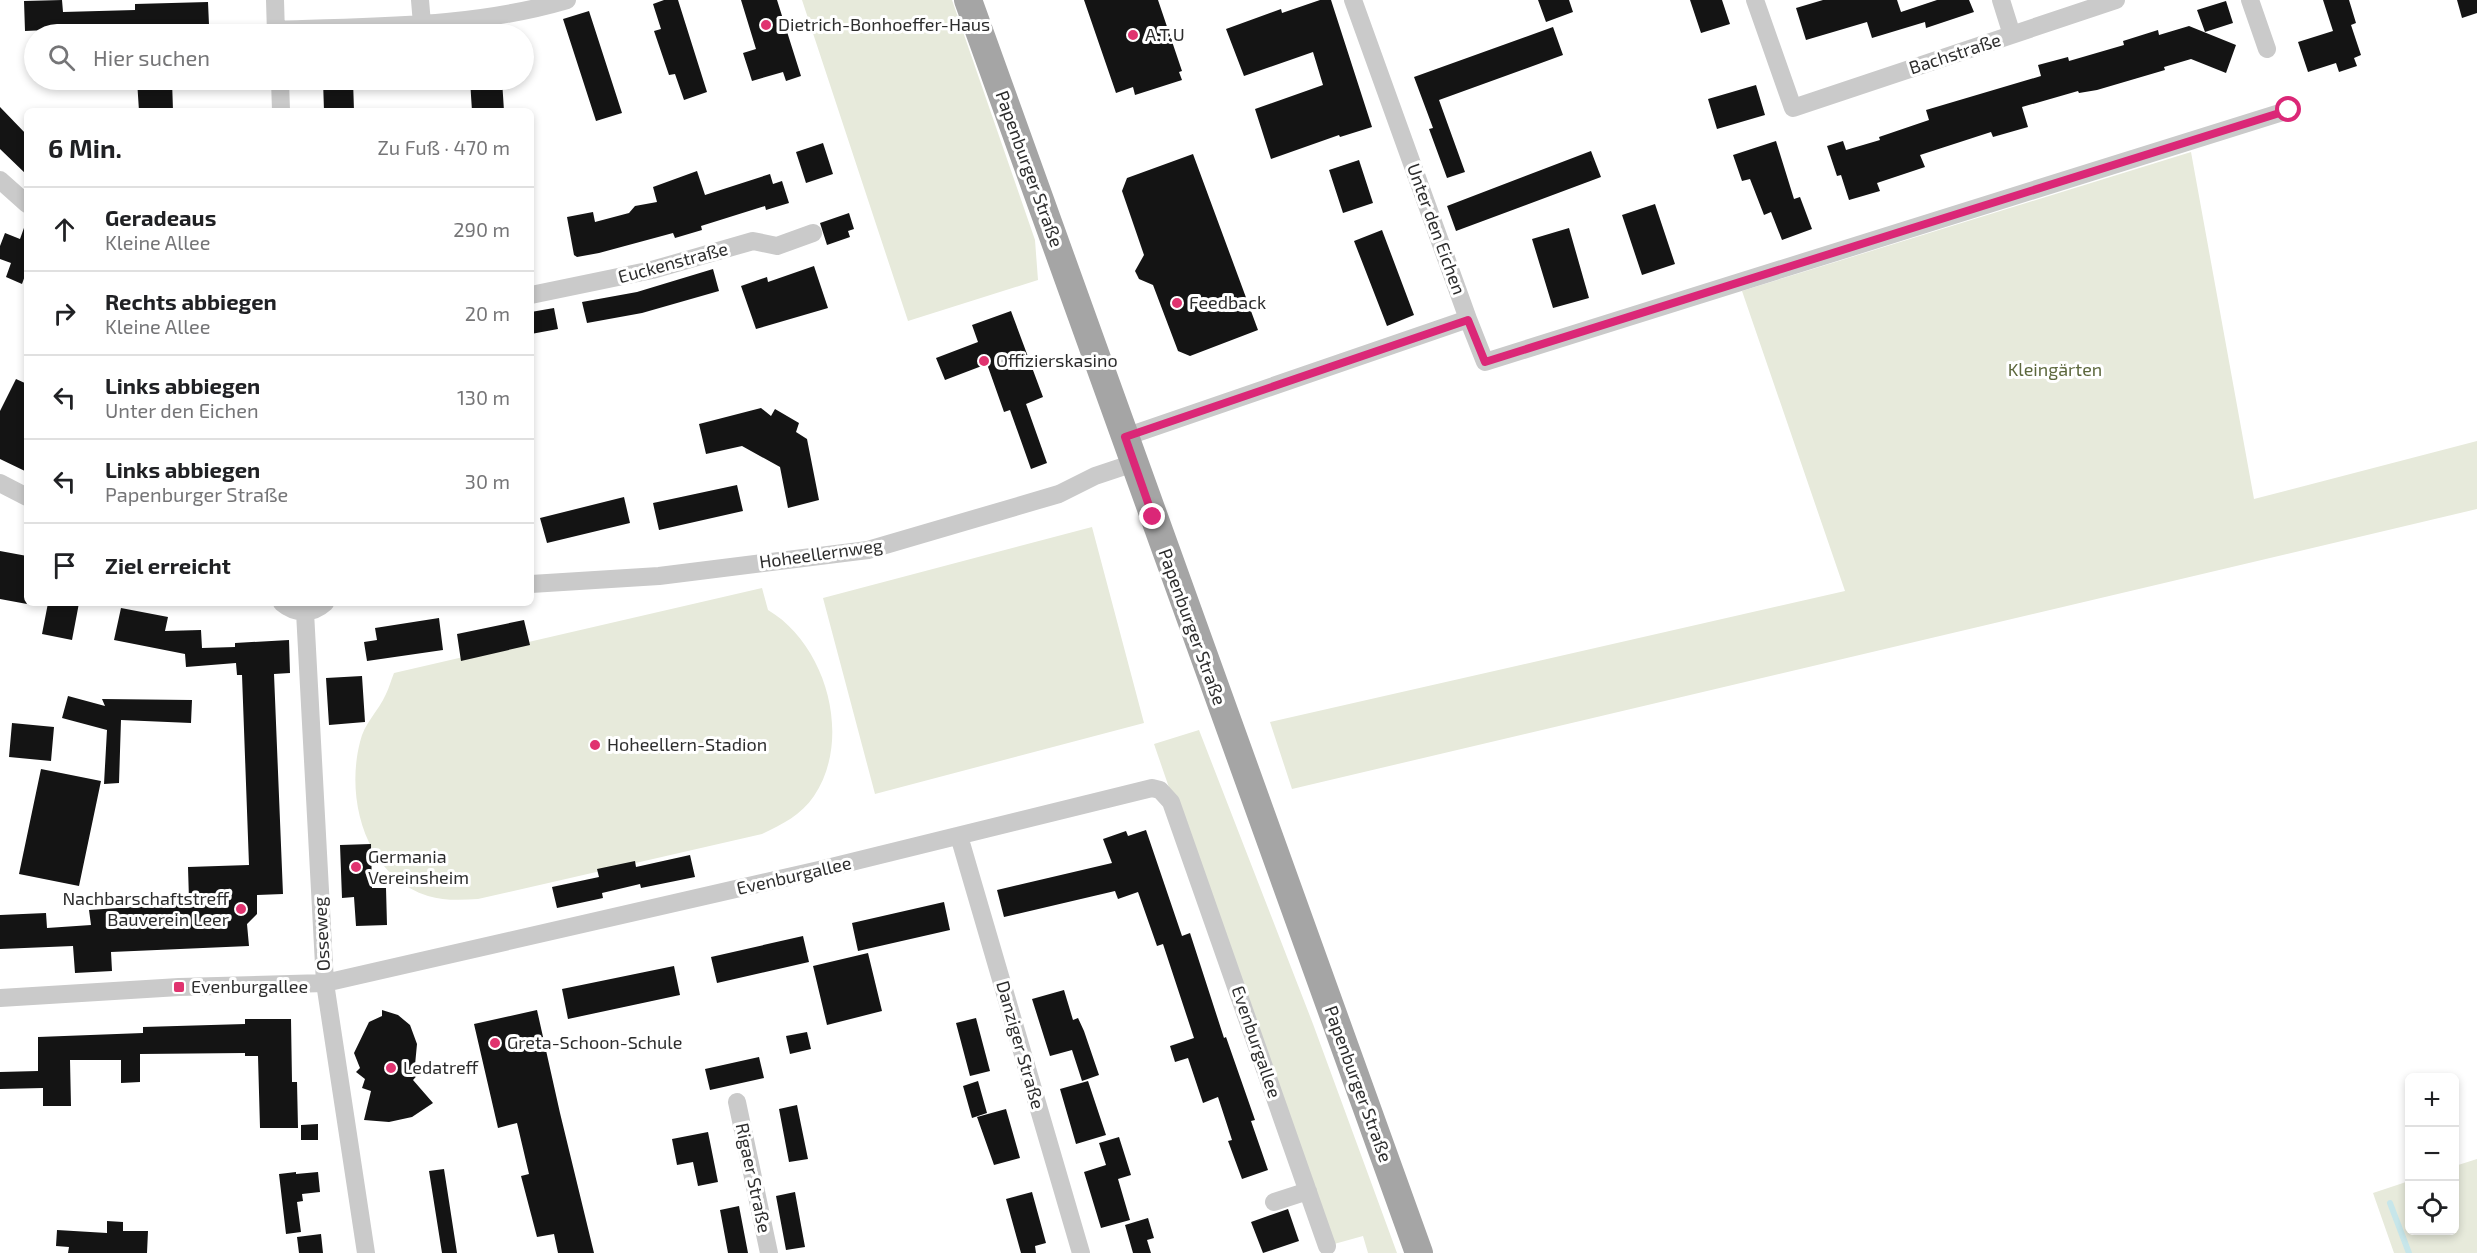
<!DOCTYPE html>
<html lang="de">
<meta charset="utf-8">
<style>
:root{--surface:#fff;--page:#f2f2f2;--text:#202124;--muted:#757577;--line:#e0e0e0}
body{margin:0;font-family:"Exo 2",sans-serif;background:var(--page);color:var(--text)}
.controls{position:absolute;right:18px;bottom:18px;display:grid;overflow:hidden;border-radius:9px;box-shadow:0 3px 9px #0003}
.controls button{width:54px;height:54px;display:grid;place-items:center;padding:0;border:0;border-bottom:2px solid var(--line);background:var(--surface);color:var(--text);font:30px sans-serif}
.stop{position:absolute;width:18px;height:18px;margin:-14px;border:4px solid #db2777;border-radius:50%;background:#fff}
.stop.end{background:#db2777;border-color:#fff;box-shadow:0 2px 6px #0008}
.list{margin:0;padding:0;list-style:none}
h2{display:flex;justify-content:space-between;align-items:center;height:78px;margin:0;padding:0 24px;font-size:26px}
h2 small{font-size:20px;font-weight:400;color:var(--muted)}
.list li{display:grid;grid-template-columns:39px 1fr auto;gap:18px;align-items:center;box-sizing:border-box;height:84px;padding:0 24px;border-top:2px solid var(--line)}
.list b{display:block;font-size:22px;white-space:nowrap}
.list p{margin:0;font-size:20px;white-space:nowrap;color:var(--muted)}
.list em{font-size:20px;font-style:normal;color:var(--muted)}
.icon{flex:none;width:33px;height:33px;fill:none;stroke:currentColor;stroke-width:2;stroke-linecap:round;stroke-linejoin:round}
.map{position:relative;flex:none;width:2477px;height:1253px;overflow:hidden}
.search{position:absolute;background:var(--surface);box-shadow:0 3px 9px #0003;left:24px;top:24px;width:510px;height:66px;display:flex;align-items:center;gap:15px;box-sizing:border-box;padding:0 21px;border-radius:33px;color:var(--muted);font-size:22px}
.panel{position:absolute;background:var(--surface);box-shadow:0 3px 9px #0003;left:24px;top:108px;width:510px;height:498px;border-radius:9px}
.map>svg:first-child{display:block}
.green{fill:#e7eadb}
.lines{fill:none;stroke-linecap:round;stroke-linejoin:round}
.stream{stroke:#c7e6ea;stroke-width:6}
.building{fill:#141414}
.street{stroke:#cacaca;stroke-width:18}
.primary{stroke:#a5a5a5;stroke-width:28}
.route{stroke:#db2777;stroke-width:8}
.poi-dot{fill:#e0336f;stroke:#fff;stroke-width:2}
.labels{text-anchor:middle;stroke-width:6;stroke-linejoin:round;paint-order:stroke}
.poi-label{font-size:18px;fill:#2d2d2d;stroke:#fff;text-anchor:start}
.street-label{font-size:18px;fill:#2d2d2d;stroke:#fff}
.park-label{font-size:18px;fill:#5c673c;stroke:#fff}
</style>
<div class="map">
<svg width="2477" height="1253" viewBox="0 0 2477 1253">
<rect width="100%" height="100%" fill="#fff"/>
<path class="green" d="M 802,0 L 952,0 L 1035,240 L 1038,280 L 908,321 Z
M 2191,152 L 2254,499 L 2477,441 L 2477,509 L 1292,789 L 1270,722 L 1845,591 L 1742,291 Z
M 1092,527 L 1144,723 L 875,794 L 823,598 Z
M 762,588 L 768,610 C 826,644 853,738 814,796 C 801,815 783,824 762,834 L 478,899 C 462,900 444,901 428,896 C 366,876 345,800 360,742 C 364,723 378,712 386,694 C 389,688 391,680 394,673 Z
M 1199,730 L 1313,1024 L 1397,1253 L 1368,1253 L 1363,1236 L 1327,1246 L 1154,744 Z
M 2477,1159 L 2477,1253 L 2394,1253 L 2373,1193 L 2409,1181 L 2410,1230 L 2454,1230 L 2455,1166 Z"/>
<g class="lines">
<path class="stream" d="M 2390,1203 L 2409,1253"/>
</g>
<path class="building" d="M 62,0 L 63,12 L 135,10 L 135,4 L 208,2 L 209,25 L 170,26 L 171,34 L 136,34 L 136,26 L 25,31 L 24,1 Z
M 664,0 L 678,0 L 707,92 L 684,100 L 675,74 L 669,75 L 654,31 L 661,29 L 653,4 Z
M 741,0 L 777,0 L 801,76 L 786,81 L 783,72 L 752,81 L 743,53 L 756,49 Z
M 1084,0 L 1158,0 L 1182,71 L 1179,72 L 1182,80 L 1135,95 L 1133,87 L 1116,93 Z
M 1320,0 L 1331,0 L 1372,127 L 1340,137 L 1339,135 L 1271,159 L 1255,109 L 1323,85 L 1313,52 L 1244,76 L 1226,29 L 1281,9 L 1282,13 Z
M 1538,0 L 1569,0 L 1573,12 L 1546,22 Z
M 1690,0 L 1722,0 L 1730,24 L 1701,33 Z
M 1823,0 L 1897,0 L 1901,12 L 1937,0 L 1969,0 L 1974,12 L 1926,28 L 1925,22 L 1872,38 L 1867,22 L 1806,40 L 1796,8 Z
M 2323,0 L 2349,0 L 2356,23 L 2351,25 L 2361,55 L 2354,58 L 2357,66 L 2339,72 L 2336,63 L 2308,72 L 2298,42 L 2333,31 Z
M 2457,0 L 2477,0 L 2477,13 L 2462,18 Z
M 2226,1 L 2233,23 L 2205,32 L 2197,10 Z
M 589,11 L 622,113 L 596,121 L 563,19 Z
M 2189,26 L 2236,45 L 2226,73 L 2191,59 L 2164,67 L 2165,70 L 2097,90 L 2079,93 L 2078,91 L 2022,107 L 2028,127 L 1993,137 L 1991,132 L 1920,155 L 1925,167 L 1877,183 L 1880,191 L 1849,200 L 1841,175 L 1837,176 L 1827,146 L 1843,141 L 1846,150 L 1880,140 L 1879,137 L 1929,120 L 1926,110 L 2041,76 L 2038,65 L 2068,57 L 2069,61 L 2124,45 L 2123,41 L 2158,30 L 2159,35 Z
M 1553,27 L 1563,55 L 1439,100 L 1465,172 L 1447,178 L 1429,129 L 1433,128 L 1414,77 Z
M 137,80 L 172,80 L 173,111 L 139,111 Z
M 323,80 L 353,80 L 354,111 L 324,111 Z
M 470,80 L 502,80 L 504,111 L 472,111 Z
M 1756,85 L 1765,115 L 1717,129 L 1708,99 Z
M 0,107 L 27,135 L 27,175 L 0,149 Z
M 1776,141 L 1794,199 L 1800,197 L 1812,229 L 1782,240 L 1771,212 L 1764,215 L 1750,179 L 1742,181 L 1733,155 Z
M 823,143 L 833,174 L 806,183 L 796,152 Z
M 1591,151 L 1601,177 L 1456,231 L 1447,206 Z
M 1193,154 L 1258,330 L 1190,356 L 1178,351 L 1153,285 L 1139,279 L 1135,271 L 1144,255 L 1122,191 L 1127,178 Z
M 1359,160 L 1373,203 L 1343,213 L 1329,170 Z
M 697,171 L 705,195 L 770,174 L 773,184 L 782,181 L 789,203 L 766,210 L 765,206 L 701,226 L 702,230 L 675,238 L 673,233 L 599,253 L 577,257 L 574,255 L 567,217 L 593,212 L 595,222 L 629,213 L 635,206 L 657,202 L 653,187 Z
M 1655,204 L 1675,264 L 1642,275 L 1622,215 Z
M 849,213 L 854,229 L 848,231 L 850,237 L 827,245 L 820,223 Z
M 25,225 L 27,270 L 22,284 L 6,277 L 11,263 L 0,259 L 0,246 L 5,233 L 20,239 Z
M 1569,228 L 1589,298 L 1553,308 L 1532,239 Z
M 1382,230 L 1414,315 L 1387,326 L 1354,241 Z
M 814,266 L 828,308 L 756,329 L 741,286 L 767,277 L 768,282 Z
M 713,269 L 719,291 L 642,313 L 587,323 L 582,302 L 637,292 Z
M 554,308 L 558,329 L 531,334 L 531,312 Z
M 1011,311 L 1043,397 L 1026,404 L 1047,463 L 1031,469 L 1010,410 L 1004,412 L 987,364 L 945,380 L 936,358 L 978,342 L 972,325 Z
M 16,379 L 27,384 L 27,472 L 0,459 L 0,411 Z
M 761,408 L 771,416 L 775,409 L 799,423 L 796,432 L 807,439 L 819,500 L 788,508 L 780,467 L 742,446 L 706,454 L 699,424 Z
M 737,485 L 743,511 L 659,530 L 653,503 Z
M 624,497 L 630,523 L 547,543 L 540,518 Z
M 0,551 L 27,556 L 27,604 L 0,599 Z
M 48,603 L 79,603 L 72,640 L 42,634 Z
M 121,608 L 168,617 L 165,631 L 201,630 L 202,648 L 235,647 L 235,643 L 289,640 L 290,673 L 274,674 L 283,894 L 257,895 L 257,914 L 247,924 L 249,946 L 111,952 L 112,971 L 75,973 L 73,946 L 0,949 L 0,915 L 46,913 L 47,928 L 91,925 L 89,910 L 148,906 L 147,901 L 189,900 L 188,867 L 249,865 L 242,675 L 237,675 L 236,663 L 186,667 L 185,654 L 114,640 Z
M 439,618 L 443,650 L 367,661 L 364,642 L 377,640 L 375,628 Z
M 524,620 L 530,645 L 461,661 L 457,634 Z
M 362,676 L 365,722 L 329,725 L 326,678 Z
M 68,696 L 105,706 L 102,699 L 192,700 L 191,723 L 121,720 L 119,783 L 104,784 L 107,730 L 62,718 Z
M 12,723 L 54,727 L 51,761 L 9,757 Z
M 41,769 L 101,781 L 79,886 L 19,874 Z
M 1146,830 L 1182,936 L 1190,933 L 1224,1038 L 1226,1037 L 1255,1120 L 1251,1121 L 1268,1170 L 1242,1179 L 1228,1141 L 1232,1140 L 1218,1097 L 1203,1103 L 1188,1058 L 1175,1062 L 1170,1046 L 1194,1038 L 1163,944 L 1157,946 L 1138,892 L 1118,899 L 1115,891 L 1004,917 L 997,890 L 1112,863 L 1103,839 L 1126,831 L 1128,836 Z
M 371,844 L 372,888 L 386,888 L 387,925 L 356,926 L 354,897 L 342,898 L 340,845 Z
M 690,855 L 695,877 L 641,888 L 640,884 L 602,893 L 603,898 L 557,908 L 552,887 L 599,877 L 597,869 L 635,861 L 636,867 Z
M 944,902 L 950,930 L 858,951 L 852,923 Z
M 803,936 L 809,962 L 717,983 L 711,957 Z
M 868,953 L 882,1011 L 827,1025 L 813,966 Z
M 674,966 L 680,995 L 568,1019 L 562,989 Z
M 1064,990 L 1073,1020 L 1078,1018 L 1084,1031 L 1099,1075 L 1082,1081 L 1072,1050 L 1050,1056 L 1032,999 Z
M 382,1010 L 398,1015 L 410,1025 L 417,1044 L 415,1065 L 423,1069 L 413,1080 L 433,1103 L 412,1117 L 389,1122 L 364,1120 L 371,1091 L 362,1088 L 365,1079 L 356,1072 L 360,1068 L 354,1053 L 369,1022 L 382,1016 Z
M 537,1010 L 560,1113 L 594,1253 L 558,1253 L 554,1234 L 537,1237 L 521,1176 L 529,1174 L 517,1123 L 498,1128 L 474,1024 Z
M 976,1018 L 990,1071 L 970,1076 L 956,1023 Z
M 245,1019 L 291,1019 L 292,1082 L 297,1082 L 298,1128 L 260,1128 L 258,1056 L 245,1056 L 245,1053 L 140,1054 L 140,1082 L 121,1083 L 121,1060 L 70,1060 L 71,1106 L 43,1106 L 43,1088 L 0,1089 L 0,1072 L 38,1071 L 38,1037 L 143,1033 L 143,1027 L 245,1024 Z
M 807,1032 L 811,1049 L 790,1054 L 786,1036 Z
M 759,1057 L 764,1078 L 710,1090 L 705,1069 Z
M 978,1081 L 987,1113 L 972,1118 L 963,1086 Z
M 1088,1081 L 1106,1135 L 1076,1144 L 1060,1089 Z
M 797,1105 L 808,1159 L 789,1162 L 779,1109 Z
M 1006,1109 L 1020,1158 L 994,1165 L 977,1117 Z
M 318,1124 L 318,1140 L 301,1140 L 301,1125 Z
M 708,1132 L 718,1182 L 698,1186 L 693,1162 L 677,1165 L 672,1139 Z
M 1119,1137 L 1131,1175 L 1118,1179 L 1130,1220 L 1101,1228 L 1084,1172 L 1106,1165 L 1099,1143 Z
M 444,1169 L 457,1253 L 442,1253 L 429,1171 Z
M 296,1172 L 296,1174 L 318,1172 L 320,1192 L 302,1194 L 303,1201 L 297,1202 L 301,1232 L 286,1234 L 279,1174 Z
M 795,1192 L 805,1247 L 786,1250 L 776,1196 Z
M 1032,1192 L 1046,1243 L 1035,1246 L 1036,1253 L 1021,1253 L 1006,1199 Z
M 739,1206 L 748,1253 L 728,1253 L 720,1210 Z
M 1288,1209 L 1299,1241 L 1263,1253 L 1251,1222 Z
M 1148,1218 L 1154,1238 L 1147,1240 L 1151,1253 L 1133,1253 L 1125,1225 Z
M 107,1221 L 123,1222 L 123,1231 L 148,1231 L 147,1253 L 68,1253 L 69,1247 L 56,1246 L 57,1230 L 107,1233 Z
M 321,1234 L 323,1253 L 299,1253 L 297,1237 Z"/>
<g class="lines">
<path class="street" d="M 275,0 L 276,34
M 420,0 L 422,24
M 1755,0 L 1793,108 L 2116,0
M 2001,0 L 2012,35
M 2250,0 L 2267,49
M 276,30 C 374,26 472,28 567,0
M 280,80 L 281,111
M 0,180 L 27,204
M 531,295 L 652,270 L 753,241 L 777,246 L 813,233
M 1468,319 L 1485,362 L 2289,110
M 1125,437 L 1468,319 L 1353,0
M 0,483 L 27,497
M 531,584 L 659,576 L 868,550 L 1059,494 L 1095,476 L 1134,463
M 282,603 C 295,614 312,615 325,603
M 305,612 L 325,983 L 366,1253
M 959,836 L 1081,1253
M 0,998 L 179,987 L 325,983 L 819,870 L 1152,788 L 1160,790 L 1171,802 L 1327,1246
M 737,1102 L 769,1253
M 1274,1202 L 1308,1191"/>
<path class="primary" d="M 968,0 L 1419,1253"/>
</g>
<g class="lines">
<path class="route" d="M 1153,517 L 1125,437 L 1468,320 L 1485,362 L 2289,110"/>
</g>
<g class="poi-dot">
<circle cx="766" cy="25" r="6"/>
<circle cx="1133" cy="35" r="6"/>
<circle cx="1177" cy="303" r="6"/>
<circle cx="984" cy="361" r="6"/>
<circle cx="595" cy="745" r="6"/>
<circle cx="356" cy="867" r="6"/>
<circle cx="241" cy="909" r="6"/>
<rect x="173" y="981" width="12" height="12" rx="3"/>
<circle cx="495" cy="1043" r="6"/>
<circle cx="391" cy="1068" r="6"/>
</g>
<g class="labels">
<g class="poi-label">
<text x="778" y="31">Dietrich-Bonhoeffer-Haus</text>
<text x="1145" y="41">A.T.U</text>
<text x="1189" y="309">Feedback</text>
<text x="996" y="367">Offizierskasino</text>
<text x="607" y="751">Hoheellern-Stadion</text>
<text x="368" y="863">Germania<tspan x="368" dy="21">Vereinsheim</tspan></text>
<text x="229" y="905" text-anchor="end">Nachbarschaftstreff<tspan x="229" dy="21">Bauverein Leer</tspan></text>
<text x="191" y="993">Evenburgallee</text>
<text x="507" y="1049">Greta-Schoon-Schule</text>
<text x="403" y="1074">Ledatreff</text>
</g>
<g class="street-label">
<text transform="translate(1955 54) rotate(-18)" y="6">Bachstraße</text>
<text transform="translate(1029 169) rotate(70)" y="6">Papenburger Straße</text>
<text transform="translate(1436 229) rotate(70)" y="6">Unter den Eichen</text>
<text transform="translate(673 263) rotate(-15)" y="6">Euckenstraße</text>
<text transform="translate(821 554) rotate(-8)" y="6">Hoheellernweg</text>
<text transform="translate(1192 627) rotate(70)" y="6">Papenburger Straße</text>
<text transform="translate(794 876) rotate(-13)" y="6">Evenburgallee</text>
<text transform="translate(322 934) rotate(-93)" y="6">Osseweg</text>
<text transform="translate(1256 1042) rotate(71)" y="6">Evenburgallee</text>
<text transform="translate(1020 1045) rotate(74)" y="6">Danziger Straße</text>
<text transform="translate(1358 1084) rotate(70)" y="6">Papenburger Straße</text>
<text transform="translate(753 1178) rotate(78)" y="6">Rigaer Straße</text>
</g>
<g class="park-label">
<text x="2055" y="376">Kleingärten</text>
</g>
</g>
</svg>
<div class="controls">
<button>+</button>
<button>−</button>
<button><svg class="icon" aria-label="locate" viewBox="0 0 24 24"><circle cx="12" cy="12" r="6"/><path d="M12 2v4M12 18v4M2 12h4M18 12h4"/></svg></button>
</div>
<div class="stop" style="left:2289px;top:110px"></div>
<div class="stop end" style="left:1153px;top:517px"></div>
<div class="search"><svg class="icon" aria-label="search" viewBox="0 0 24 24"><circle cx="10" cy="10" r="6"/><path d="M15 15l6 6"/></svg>Hier suchen</div>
<section class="panel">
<h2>6 Min.<small>Zu Fuß · 470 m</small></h2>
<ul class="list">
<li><svg class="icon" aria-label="ahead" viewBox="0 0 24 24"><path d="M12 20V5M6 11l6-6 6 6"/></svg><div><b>Geradeaus</b><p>Kleine Allee</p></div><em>290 m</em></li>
<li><svg class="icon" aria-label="right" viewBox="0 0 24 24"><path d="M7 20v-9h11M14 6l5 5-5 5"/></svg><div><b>Rechts abbiegen</b><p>Kleine Allee</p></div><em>20 m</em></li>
<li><svg class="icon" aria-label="left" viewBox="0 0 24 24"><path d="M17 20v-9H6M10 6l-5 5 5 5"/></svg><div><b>Links abbiegen</b><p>Unter den Eichen</p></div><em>130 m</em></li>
<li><svg class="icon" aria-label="left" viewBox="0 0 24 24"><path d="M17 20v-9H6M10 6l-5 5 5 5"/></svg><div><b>Links abbiegen</b><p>Papenburger Straße</p></div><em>30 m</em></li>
<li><svg class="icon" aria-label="arrive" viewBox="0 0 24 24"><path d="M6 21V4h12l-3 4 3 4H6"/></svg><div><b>Ziel erreicht</b></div></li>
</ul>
</section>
</div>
